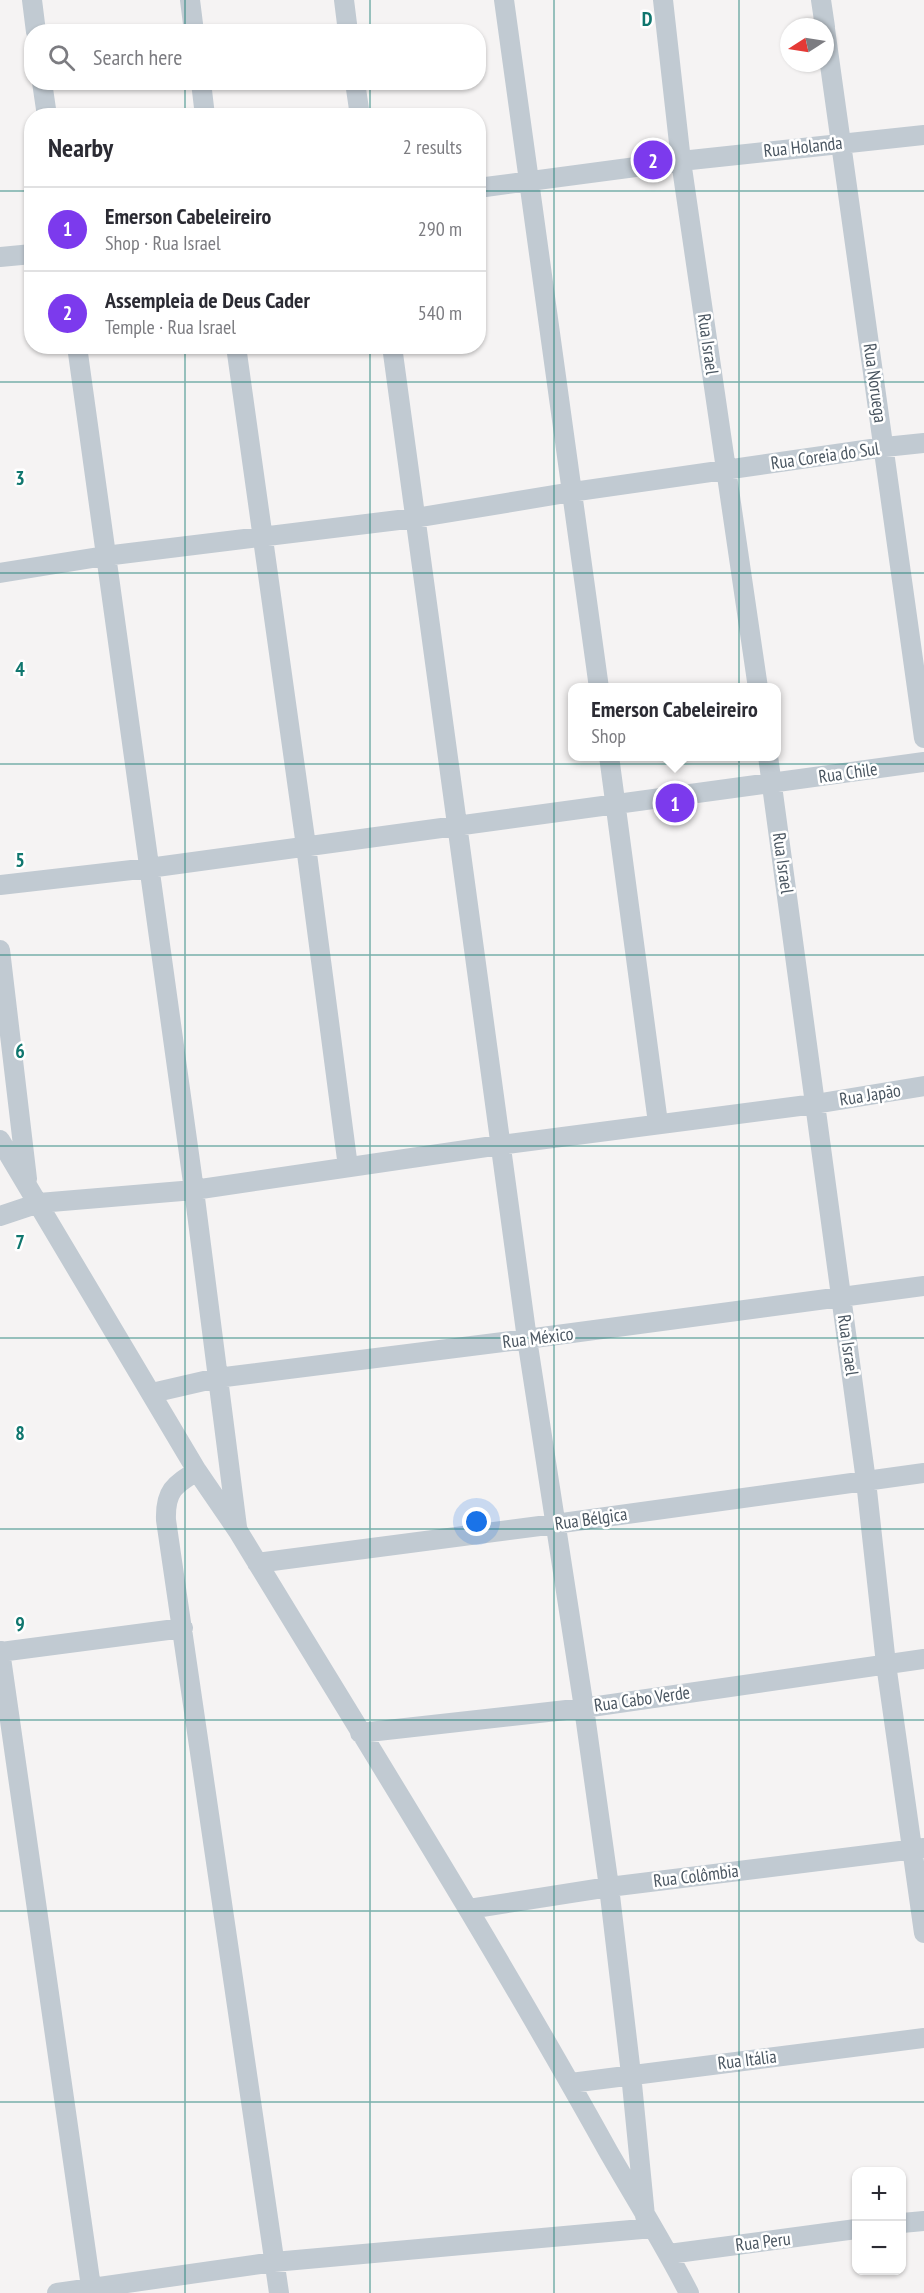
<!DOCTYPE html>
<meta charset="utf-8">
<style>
:root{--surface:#fff;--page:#f2f2f3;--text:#2b2b33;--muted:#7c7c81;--line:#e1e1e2;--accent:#7c3aed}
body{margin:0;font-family:"PT Sans Narrow",sans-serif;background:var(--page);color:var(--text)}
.controls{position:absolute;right:18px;bottom:18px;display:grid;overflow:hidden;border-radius:12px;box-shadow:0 2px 4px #0004}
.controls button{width:54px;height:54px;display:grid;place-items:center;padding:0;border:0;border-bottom:2px solid var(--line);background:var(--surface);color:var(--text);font:30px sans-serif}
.compass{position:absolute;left:780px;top:18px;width:54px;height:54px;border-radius:50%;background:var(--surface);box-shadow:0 2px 4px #0004;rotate:258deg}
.you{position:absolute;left:477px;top:1522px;width:21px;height:21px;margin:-15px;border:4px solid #fff;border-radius:50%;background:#1a73e8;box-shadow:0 0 0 9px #1a73e833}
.badge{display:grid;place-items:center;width:39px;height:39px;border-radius:50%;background:var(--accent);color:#fff;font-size:20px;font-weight:700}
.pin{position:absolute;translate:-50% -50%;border:3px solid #fff;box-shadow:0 2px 6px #0006}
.popup{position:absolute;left:568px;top:683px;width:213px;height:78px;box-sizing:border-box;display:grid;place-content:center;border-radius:12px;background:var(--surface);filter:drop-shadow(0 2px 4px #0005);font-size:20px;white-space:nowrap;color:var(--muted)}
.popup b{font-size:22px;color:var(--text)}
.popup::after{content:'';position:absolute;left:50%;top:100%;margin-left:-12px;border:12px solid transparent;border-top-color:var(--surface)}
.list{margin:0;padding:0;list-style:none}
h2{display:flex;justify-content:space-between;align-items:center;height:78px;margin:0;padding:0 24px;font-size:26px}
h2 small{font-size:20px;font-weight:400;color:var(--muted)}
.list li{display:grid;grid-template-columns:39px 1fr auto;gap:18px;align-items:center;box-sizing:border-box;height:84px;padding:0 24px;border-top:2px solid var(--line)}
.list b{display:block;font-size:22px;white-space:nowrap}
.list p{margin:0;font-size:20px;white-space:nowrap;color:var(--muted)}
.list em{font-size:20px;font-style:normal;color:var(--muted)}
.icon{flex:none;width:33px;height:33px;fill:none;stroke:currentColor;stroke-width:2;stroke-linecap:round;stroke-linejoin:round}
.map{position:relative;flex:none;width:924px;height:2293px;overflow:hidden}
.search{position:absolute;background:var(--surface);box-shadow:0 2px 4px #0004;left:24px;top:24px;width:462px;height:66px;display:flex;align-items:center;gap:15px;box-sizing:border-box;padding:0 21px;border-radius:24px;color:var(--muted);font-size:22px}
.panel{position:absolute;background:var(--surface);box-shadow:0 2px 4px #0004;left:24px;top:108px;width:462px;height:246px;border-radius:24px}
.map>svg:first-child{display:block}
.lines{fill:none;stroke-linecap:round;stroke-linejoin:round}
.minor{stroke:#c1cad2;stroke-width:20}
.grid{fill:none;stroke:#0f766e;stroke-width:1.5;stroke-opacity:0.55}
.labels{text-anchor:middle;stroke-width:5;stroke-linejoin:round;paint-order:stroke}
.street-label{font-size:18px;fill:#4a5661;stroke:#fff}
.grid-label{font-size:20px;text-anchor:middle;font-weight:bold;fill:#0f766e;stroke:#fff;stroke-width:5;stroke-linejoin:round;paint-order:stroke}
</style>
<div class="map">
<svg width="924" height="2293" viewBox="0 0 924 2293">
<rect width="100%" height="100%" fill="#f5f3f3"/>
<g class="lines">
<path class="minor" d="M 32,0 L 36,32
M 190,0 L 194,32
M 344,0 L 348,32
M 504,0 L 599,688
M 663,0 L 681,161 L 758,688
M 821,0 L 825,27
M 825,29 L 924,738
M 42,82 L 47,116
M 201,82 L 205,116
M 355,82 L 360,116
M 478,188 L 681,161 L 924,135
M 0,257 L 32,254
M 77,346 L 194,1190 L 237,1527
M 236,346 L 306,846 L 348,1167
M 392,346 L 527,1339 L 584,1708 L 609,1887 L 631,2074 L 645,2216
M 0,573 L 105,556 L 415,518 L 572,492 L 885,447 L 924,443
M 609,756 L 658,1123
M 768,756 L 866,1481 L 886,1664 L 924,1933
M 0,885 L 149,868 L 924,762
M 0,950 L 27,1179
M 0,1140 L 197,1471 L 238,1531 C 363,1737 491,1940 608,2151 C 635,2198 664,2244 689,2293
M 0,1216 L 39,1203 L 194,1190 L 500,1145 L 815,1104 L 924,1086
M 152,1393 L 217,1378 L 527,1339 L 924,1286
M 197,1471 C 174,1485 165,1491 166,1520 L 279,2293
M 257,1563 L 555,1524 L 924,1473
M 0,1651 L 91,2287
M 0,1652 L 183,1628
M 360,1733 L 584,1708 L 924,1659
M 469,1909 L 609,1887 L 924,1848
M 571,2083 L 924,2038
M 902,2223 L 924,2221
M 669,2254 L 856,2229
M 57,2293 L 274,2262 L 653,2228"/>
</g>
<path class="grid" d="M 185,0 L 185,32M 370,0 L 370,32M 554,0 L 554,2293M 739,0 L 739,2293M 185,82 L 185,116M 370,82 L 370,116M 0,191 L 32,191M 478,191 L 924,191M 185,346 L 185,2293M 370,346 L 370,2293M 0,382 L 924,382M 0,573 L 924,573M 0,764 L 924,764M 0,955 L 924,955M 0,1146 L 924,1146M 0,1338 L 924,1338M 0,1529 L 924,1529M 0,1720 L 924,1720M 0,1911 L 924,1911M 0,2102 L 924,2102"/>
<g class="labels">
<g class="street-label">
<text transform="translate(803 147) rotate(-6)" y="6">Rua Holanda</text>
<text transform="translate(708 344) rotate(82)" y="6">Rua Israel</text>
<text transform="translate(875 383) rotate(82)" y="6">Rua Noruega</text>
<text transform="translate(825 456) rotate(-8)" y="6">Rua Coreia do Sul</text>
<text transform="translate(848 773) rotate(-8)" y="6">Rua Chile</text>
<text transform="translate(783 863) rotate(82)" y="6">Rua Israel</text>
<text transform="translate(870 1095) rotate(-9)" y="6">Rua Japão</text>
<text transform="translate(538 1338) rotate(-7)" y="6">Rua México</text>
<text transform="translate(848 1345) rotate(82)" y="6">Rua Israel</text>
<text transform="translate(591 1519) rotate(-8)" y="6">Rua Bélgica</text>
<text transform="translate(642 1699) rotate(-8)" y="6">Rua Cabo Verde</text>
<text transform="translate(696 1876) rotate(-7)" y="6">Rua Colômbia</text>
<text transform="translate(747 2060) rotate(-7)" y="6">Rua Itália</text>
<text transform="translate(763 2242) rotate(-7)" y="6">Rua Peru</text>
</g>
</g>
<g class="grid-label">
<text x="647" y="26">D</text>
<text x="20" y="485">3</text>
<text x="20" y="676">4</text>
<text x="20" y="867">5</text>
<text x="20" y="1058">6</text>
<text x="20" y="1249">7</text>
<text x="20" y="1440">8</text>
<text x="20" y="1631">9</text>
</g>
</svg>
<div class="controls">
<button>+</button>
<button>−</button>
</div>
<svg class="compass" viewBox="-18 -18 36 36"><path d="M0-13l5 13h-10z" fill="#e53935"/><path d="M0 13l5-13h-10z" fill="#7c7c81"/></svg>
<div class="you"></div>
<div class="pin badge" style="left:675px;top:803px">1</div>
<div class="popup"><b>Emerson Cabeleireiro</b>Shop</div>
<div class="pin badge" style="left:653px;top:160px">2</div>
<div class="search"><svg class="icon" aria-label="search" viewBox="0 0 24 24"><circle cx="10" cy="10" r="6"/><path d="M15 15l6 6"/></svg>Search here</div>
<section class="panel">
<h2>Nearby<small>2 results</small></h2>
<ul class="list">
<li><span class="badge">1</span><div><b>Emerson Cabeleireiro</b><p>Shop · Rua Israel</p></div><em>290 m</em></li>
<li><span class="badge">2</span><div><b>Assempleia de Deus Cader</b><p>Temple · Rua Israel</p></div><em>540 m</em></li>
</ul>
</section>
</div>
